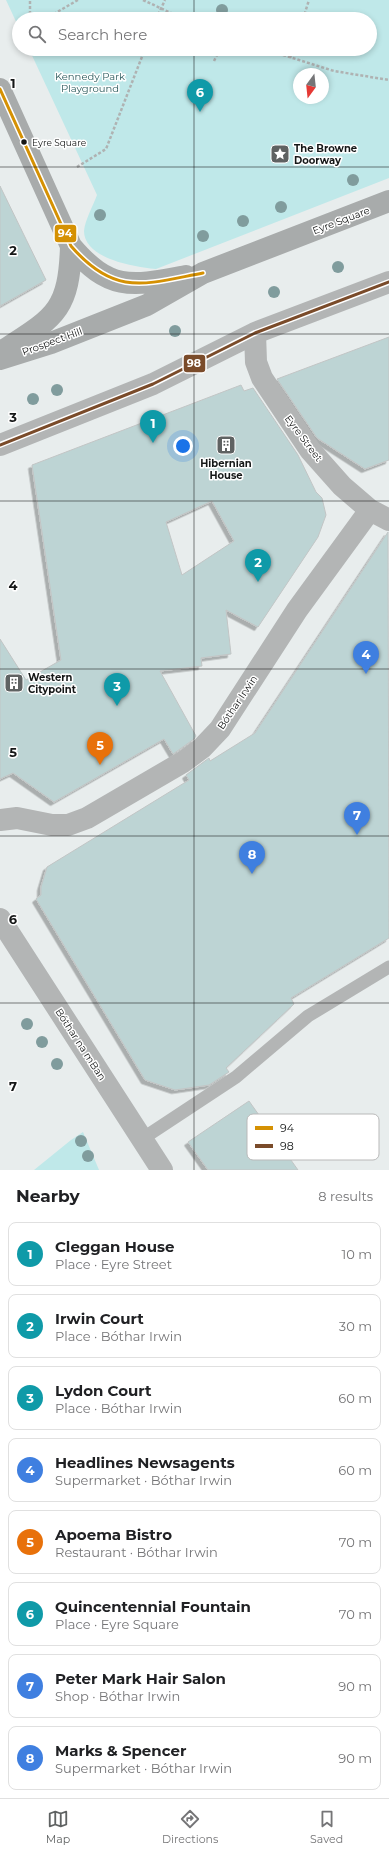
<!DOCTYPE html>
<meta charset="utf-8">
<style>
:root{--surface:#fff;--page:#f2f2f2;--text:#202124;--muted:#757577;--line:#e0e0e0;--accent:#5f6262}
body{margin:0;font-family:Montserrat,sans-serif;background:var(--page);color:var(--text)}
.compass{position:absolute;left:293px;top:68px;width:36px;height:36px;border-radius:50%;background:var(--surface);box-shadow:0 2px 6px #0003;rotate:195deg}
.you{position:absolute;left:183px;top:446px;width:14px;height:14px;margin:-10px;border:3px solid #fff;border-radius:50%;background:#1a73e8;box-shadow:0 0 0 6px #1a73e833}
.badge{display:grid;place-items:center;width:26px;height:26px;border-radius:50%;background:var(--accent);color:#fff;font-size:13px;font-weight:700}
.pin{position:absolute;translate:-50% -33px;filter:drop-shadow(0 1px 2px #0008)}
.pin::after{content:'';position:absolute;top:21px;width:14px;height:12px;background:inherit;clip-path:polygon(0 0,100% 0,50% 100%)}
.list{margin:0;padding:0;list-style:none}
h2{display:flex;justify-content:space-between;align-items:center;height:52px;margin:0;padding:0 16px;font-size:17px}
h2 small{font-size:13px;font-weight:400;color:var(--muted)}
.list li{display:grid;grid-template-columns:26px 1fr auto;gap:12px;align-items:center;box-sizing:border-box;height:64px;margin:0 8px 8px;padding:0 8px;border:1px solid var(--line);border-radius:8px}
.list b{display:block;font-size:15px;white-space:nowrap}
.list p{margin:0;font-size:13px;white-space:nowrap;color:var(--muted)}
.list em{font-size:13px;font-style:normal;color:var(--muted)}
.icon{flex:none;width:22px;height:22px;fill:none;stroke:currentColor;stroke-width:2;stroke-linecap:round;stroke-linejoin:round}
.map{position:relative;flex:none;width:389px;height:1170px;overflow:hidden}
.search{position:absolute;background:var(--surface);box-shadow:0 2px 6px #0003;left:12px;right:12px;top:12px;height:44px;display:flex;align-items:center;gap:10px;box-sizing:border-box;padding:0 14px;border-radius:22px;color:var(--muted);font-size:15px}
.sheet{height:628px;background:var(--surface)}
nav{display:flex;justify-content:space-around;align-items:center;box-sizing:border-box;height:56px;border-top:1px solid var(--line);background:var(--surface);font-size:11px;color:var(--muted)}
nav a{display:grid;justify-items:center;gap:2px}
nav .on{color:var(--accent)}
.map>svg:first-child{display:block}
.green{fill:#bfe8e9;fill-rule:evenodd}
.building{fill:#bdd4d4;stroke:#c2c5c5;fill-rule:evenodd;filter:url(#shadow)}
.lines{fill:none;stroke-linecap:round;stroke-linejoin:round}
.path{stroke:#afb2b2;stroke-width:2.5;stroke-dasharray:3 2;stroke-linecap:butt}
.service{stroke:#b3b5b5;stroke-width:13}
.minor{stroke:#b3b5b5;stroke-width:22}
.secondary{stroke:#a8abab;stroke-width:22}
.bus-1-casing{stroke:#fff;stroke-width:6}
.bus-2-casing{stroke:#fff;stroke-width:6}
.bus-1{stroke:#d59103;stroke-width:3}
.bus-2{stroke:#7a4b2a;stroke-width:3}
.tree{fill:#809c9d}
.grid{fill:none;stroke:#151717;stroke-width:1;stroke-opacity:0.55}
.bus-dot{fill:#151717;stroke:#fff;stroke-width:1.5}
.labels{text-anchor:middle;stroke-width:3;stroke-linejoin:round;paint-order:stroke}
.bus-label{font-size:9px;fill:#151717;stroke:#fff;text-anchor:start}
.park-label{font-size:10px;fill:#2b5a5c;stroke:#fff}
.poi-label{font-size:10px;font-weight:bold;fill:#151717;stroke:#fff;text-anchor:start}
.street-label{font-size:10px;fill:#151717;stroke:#fff}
.key{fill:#fff;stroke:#b9b9b9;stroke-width:1}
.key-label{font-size:11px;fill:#151717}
.grid-label{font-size:13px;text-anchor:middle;font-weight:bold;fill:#151717;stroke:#fff;stroke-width:3;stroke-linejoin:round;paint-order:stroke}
.line-badge{stroke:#fff;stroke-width:1.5}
.badge-label{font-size:11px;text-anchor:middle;font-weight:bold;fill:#fff}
</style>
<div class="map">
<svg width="389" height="1170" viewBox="0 0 389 1170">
<defs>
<filter id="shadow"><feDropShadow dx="-3.5" dy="3.5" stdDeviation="0" flood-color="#0004"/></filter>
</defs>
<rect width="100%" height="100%" fill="#e8eded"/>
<path class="green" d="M 6,0 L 389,0 L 389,178 L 156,269 C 135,267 84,259 84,231 C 85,220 93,206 97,195 L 29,49 L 370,49 L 370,19 L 19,19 L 19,28 ZM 299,74 L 323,74 L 323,98 L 299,98 Z
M 83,1132 L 99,1170 L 34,1170 L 71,1140 Z"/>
<path class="building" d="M 0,186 L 46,280 L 0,306 Z
M 389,337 L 389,460 L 365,469 L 317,438 L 277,379 Z
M 241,385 L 244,391 L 253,388 L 298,455 L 316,492 L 322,498 L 326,515 L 318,537 L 258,627 L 226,610 L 231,654 L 201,658 L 202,666 L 160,671 L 196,736 L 194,739 L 173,754 L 164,739 L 54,802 L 13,773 L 0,779 L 0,639 L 26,680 L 61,660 L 32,465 ZM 212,501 L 234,541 L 182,575 L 166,522 Z
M 388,532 L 389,938 L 291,998 L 294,1004 L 226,1068 L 229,1072 L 209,1085 L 175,1090 L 145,1080 L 36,899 L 41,895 L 41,887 L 47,867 L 189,780 L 186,775 L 209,758 L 210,761 L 255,733 Z
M 249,1101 L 298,1170 L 208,1170 L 188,1142 Z"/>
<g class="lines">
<path class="path" d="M 143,0 L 184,19
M 30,19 L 30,0
M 45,19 L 78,0
M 156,19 L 165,0
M 303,19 L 309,0
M 14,31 L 19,30
M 264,49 L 334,71 L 389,80
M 290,58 L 293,49
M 214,61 L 220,49
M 77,167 L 106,149 L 145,49"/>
<path class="service" d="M 142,1139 L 236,1077 L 308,1016 L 389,967"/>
<path class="minor" d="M 255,333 L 256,362 L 262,378 L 310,450 L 342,486 L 370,510 L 389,520
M 0,445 L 153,384 L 255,333 L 389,282
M 0,820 L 17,818 L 52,825 L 68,825 L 87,818 L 183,762 L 202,748 L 220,729 L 297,610 L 370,510
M 0,919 L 162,1170"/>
<path class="secondary" d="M 0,89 L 71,246 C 110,292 132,286 186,276
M 4,350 C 55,317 69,311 71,246
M 0,359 L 51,343 L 147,305 L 203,273 L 389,201"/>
<g class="bus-1-casing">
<path id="bus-1" d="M 0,89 L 71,246 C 115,297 145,284 203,273"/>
</g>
<g class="bus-2-casing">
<path id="bus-2" d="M 0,445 L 153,384 L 255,333 L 389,282"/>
</g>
<use href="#bus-1" class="bus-1"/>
<use href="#bus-2" class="bus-2"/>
</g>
<g class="tree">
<circle cx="222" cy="10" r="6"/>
<circle cx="353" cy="180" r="6"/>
<circle cx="281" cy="207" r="6"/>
<circle cx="100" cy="215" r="6"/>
<circle cx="243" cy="221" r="6"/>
<circle cx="203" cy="236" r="6"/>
<circle cx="338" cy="267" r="6"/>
<circle cx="274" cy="292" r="6"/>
<circle cx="175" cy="331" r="6"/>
<circle cx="57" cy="390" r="6"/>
<circle cx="33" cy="399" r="6"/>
<circle cx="27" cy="1024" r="6"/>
<circle cx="42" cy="1042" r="6"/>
<circle cx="57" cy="1064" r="6"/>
<circle cx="81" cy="1141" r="6"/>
<circle cx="88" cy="1156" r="6"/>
</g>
<path class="grid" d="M 194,0 L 194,19M 194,49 L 194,1170M 0,167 L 389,167M 0,334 L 389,334M 0,501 L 389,501M 0,669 L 389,669M 0,836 L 389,836M 0,1003 L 389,1003"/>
<defs>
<g id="sight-square" transform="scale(1)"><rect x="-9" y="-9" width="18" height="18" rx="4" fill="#5f6262" stroke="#fff"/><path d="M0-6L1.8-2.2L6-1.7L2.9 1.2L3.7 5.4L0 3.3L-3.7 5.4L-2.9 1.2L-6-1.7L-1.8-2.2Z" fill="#fff"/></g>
<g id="building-square" transform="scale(1)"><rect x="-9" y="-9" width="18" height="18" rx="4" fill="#5f6262" stroke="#fff"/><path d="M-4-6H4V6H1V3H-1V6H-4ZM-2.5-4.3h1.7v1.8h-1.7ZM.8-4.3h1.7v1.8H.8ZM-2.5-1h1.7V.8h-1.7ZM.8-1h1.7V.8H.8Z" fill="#fff"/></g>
</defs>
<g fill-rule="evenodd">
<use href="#sight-square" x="280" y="154"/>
<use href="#building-square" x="226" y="445"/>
<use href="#building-square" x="14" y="683"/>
</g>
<circle class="bus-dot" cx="24" cy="142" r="3.5"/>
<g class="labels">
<g class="bus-label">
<text x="32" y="146">Eyre Square</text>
</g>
<g class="park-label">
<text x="90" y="80">Kennedy Park<tspan x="90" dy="12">Playground</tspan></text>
</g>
<g class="poi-label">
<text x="294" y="152">The Browne<tspan x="294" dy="12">Doorway</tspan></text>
<text x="226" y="467" text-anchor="middle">Hibernian<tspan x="226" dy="12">House</tspan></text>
<text x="28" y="681">Western<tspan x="28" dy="12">Citypoint</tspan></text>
</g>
<g class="street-label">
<text transform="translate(341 220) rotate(-21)" y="4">Eyre Square</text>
<text transform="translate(52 341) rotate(-20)" y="4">Prospect Hill</text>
<text transform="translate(304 438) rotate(53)" y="4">Eyre Street</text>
<text transform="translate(237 702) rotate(-56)" y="4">Bóthar Irwin</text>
<text transform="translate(81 1044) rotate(57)" y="4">Bóthar na mBan</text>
</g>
</g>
<rect x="247" y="1114" width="132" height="46" rx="6" class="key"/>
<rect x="255" y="1126" width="18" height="4" fill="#d59103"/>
<rect x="255" y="1144" width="18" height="4" fill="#7a4b2a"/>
<g class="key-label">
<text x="280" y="1132">94</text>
<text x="280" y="1150">98</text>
</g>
<g class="grid-label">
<text x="13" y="88">1</text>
<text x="13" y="255">2</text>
<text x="13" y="422">3</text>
<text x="13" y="590">4</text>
<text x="13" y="757">5</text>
<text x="13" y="924">6</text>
<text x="13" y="1091">7</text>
</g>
<g class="line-badge">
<rect x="54" y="224" width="23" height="19" rx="4" fill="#d59103"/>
<rect x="183" y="354" width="23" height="19" rx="4" fill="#7a4b2a"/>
</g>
<g class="badge-label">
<text x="65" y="237">94</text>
<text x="194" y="367">98</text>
</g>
</svg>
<svg class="compass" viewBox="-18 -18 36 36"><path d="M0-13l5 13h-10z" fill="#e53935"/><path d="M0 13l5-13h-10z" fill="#757577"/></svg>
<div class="you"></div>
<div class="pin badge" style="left:153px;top:443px;background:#0f9aa8">1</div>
<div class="pin badge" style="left:258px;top:582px;background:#0f9aa8">2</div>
<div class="pin badge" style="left:117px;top:706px;background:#0f9aa8">3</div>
<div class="pin badge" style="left:366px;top:674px;background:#3f7fe0">4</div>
<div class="pin badge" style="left:100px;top:765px;background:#e8710a">5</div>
<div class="pin badge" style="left:200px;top:112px;background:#0f9aa8">6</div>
<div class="pin badge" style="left:357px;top:835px;background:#3f7fe0">7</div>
<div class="pin badge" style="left:252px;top:874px;background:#3f7fe0">8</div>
<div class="search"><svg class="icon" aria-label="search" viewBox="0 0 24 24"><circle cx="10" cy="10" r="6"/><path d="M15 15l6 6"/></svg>Search here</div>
</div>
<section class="sheet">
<h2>Nearby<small>8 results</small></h2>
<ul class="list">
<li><span class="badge" style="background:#0f9aa8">1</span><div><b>Cleggan House</b><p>Place · Eyre Street</p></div><em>10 m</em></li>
<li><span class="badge" style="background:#0f9aa8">2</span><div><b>Irwin Court</b><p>Place · Bóthar Irwin</p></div><em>30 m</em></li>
<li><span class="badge" style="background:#0f9aa8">3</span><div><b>Lydon Court</b><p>Place · Bóthar Irwin</p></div><em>60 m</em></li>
<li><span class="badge" style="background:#3f7fe0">4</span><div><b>Headlines Newsagents</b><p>Supermarket · Bóthar Irwin</p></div><em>60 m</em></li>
<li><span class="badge" style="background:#e8710a">5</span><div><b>Apoema Bistro</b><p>Restaurant · Bóthar Irwin</p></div><em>70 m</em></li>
<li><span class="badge" style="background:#0f9aa8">6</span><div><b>Quincentennial Fountain</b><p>Place · Eyre Square</p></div><em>70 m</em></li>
<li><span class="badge" style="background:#3f7fe0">7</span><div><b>Peter Mark Hair Salon</b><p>Shop · Bóthar Irwin</p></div><em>90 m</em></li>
<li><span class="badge" style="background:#3f7fe0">8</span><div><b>Marks &amp; Spencer</b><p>Supermarket · Bóthar Irwin</p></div><em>90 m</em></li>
</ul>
</section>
<nav>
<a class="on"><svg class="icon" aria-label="map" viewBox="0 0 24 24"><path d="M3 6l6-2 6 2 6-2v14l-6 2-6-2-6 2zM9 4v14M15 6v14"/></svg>Map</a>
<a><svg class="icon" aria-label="directions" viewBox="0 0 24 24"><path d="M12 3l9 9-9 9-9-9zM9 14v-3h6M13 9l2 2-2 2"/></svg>Directions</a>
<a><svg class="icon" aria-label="saved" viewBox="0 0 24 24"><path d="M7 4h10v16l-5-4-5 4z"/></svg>Saved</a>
</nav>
